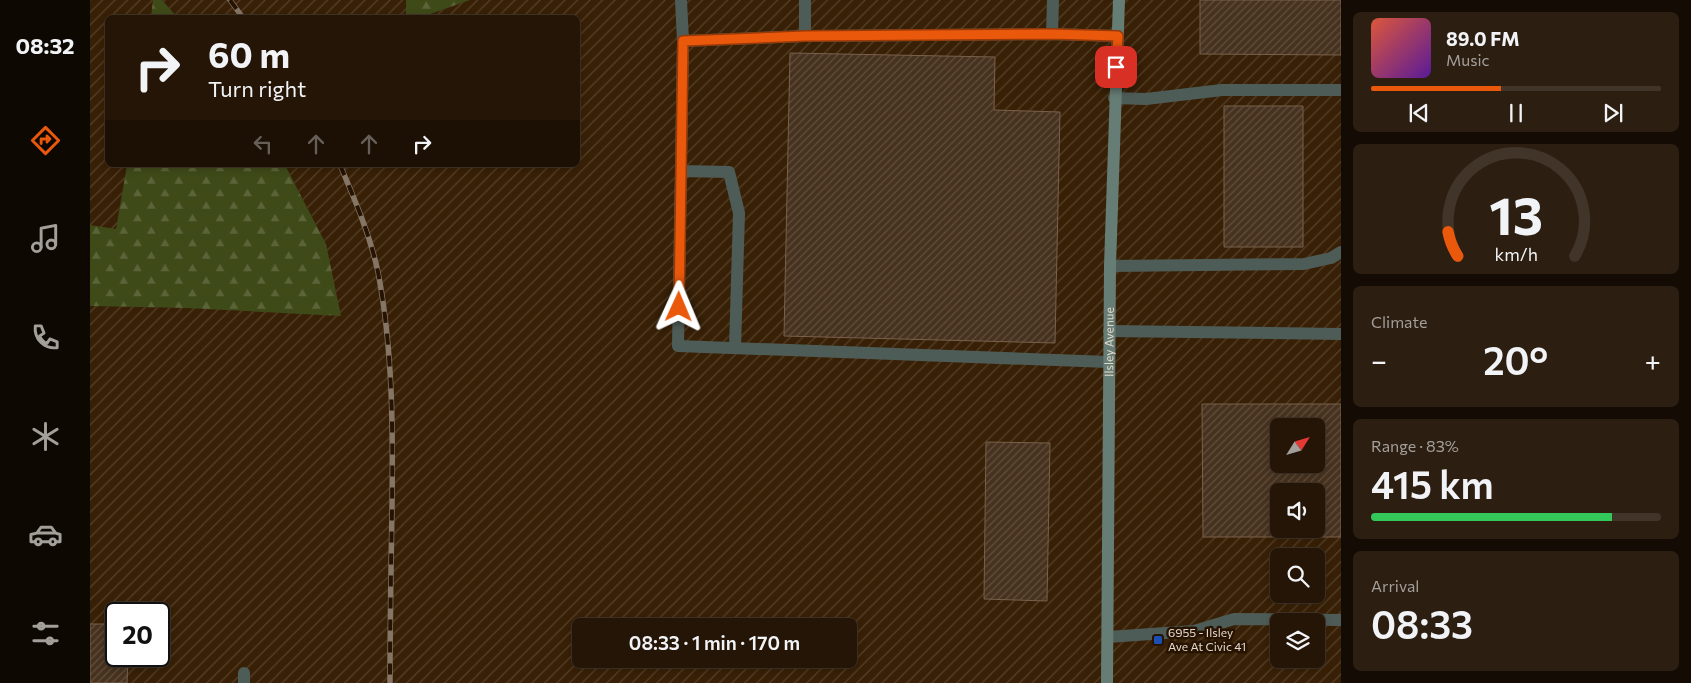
<!DOCTYPE html>
<meta charset="utf-8">
<style>
:root{--surface:#241507;--page:#2c1e11;--text:#f1f3f6;--muted:#a39f9b;--line:#413428;--accent:#ea580c}
body{margin:0;font-family:Commissioner,sans-serif;background:var(--page);color:var(--text);height:100vh;display:flex;flex-direction:column;font-size:19px;white-space:nowrap}
*{box-sizing:border-box;margin:0}
p{font-size:16px;color:var(--muted)}
.icon{flex:none;width:28px;height:28px;fill:none;stroke:currentColor;stroke-width:2;stroke-linecap:round;stroke-linejoin:round}
.map{position:relative;flex:1;overflow:hidden}
.panel{display:flex;flex-direction:column;gap:12px;padding:12px;background:#140c04;width:350px}
.panel>*{flex:none}
.guide{position:absolute;left:15px;top:15px;width:475px;height:152px;border-radius:8px;box-shadow:0 2px 8px #0003,0 0 0 1px var(--line);background:#241507;color:var(--text);overflow:hidden}
.needle{width:32px;rotate:53deg}
.tools{position:absolute;left:1180px;top:418px;display:grid;gap:10px}
.tools a{display:grid;place-items:center;width:55px;height:55px;border-radius:8px;background:var(--surface);box-shadow:0 2px 8px #0003,0 0 0 1px var(--line);font-size:25px}
.speed{position:absolute;left:15px;top:602px;display:flex;gap:10px;font-size:25px;font-weight:700;text-align:center}
.speed>*{display:grid;place-content:center;width:65px;height:65px;border-radius:50%;background:var(--surface);box-shadow:0 2px 8px #0003,0 0 0 1px var(--line);line-height:1}
.speed .limit{border:2px solid #111;border-radius:8px;background:#fff;color:#111}
.pin{position:absolute;display:grid;place-items:center;width:42px;height:42px;color:#fff;margin:-21px;border-radius:10px;box-shadow:0 2px 8px #0006}
.me{position:absolute;width:55px;margin:-28px;rotate:1deg;stroke-linejoin:round;filter:drop-shadow(0 0 4px #0008)}
.turn{display:flex;align-items:center;gap:18px;height:105px;padding:0 20px;font-size:22px}
.turn .icon{width:65px;height:65px;stroke-width:2.5}
.turn b{display:block;font-size:35px;line-height:42px}
.lanes{display:flex;align-items:center;height:48px;padding:0 20px;background:#0003;justify-content:center;gap:25px;direction:ltr}
.lanes .off{opacity:.35}
.big{font-size:38px;font-weight:600;line-height:1.1}
.panel .card{flex:1;display:flex;flex-direction:column;justify-content:center;gap:8px;min-width:0;padding:0 18px;border-radius:8px;background:var(--page)}
.panel .dial{align-items:center;gap:0}
.dial svg{height:130px;overflow:visible;fill:none;stroke:var(--line);stroke-width:7;stroke-linecap:round;text-anchor:middle}
.dial text{fill:var(--text);stroke:none}
.song{display:flex;align-items:center;gap:15px}
.cover{width:60px;height:60px;border-radius:8px;background:linear-gradient(135deg,hsl(10 70% 55%),hsl(270 70% 35%))}
.played{height:5px;border-radius:2px;background:linear-gradient(90deg,var(--accent) 45%,var(--line) 45%)}
.keys{display:flex;justify-content:space-around;direction:ltr}
.heat{display:flex;justify-content:space-between;align-items:center;font-size:28px;direction:ltr}
.charge{height:8px;border-radius:4px;background:linear-gradient(90deg,#34c759 83%,var(--line) 0)}
.trip{position:absolute;left:482px;top:618px;width:285px;height:50px;border-radius:8px;background:var(--surface);box-shadow:0 2px 8px #0003,0 0 0 1px var(--line);font-weight:600;line-height:50px;text-align:center}
main{display:flex;flex:1;min-height:0}
.menu{display:flex;flex-direction:column;width:90px;justify-content:space-around;align-items:center;background:#0e0803;color:var(--muted)}
.menu .icon{width:35px;height:35px}
.menu .current{color:var(--accent)}
.menu b{font-size:22px;color:var(--text)}
.map>svg:first-child{display:block}
</style>
<main>
<nav class="menu">
<b>08:32</b>
<svg class="icon current" aria-label="directions" viewBox="0 0 24 24"><path d="M12 3l9 9-9 9-9-9zM9 14v-3h6M13 9l2 2-2 2"/></svg>
<svg class="icon" aria-label="music" viewBox="0 0 24 24"><path d="M9 18V5l10-2v13"/><circle cx="6" cy="18" r="3"/><circle cx="16" cy="16" r="3"/></svg>
<svg class="icon" aria-label="phone" viewBox="0 0 24 24"><path d="M5 4h4l2 5-3 2q2 4 5 5l2-3 5 2v4C11 20 4 13 5 4z"/></svg>
<svg class="icon" aria-label="climate" viewBox="0 0 24 24"><path d="M12 3v18M4 7l16 10M4 17L20 7"/></svg>
<svg class="icon" aria-label="car" viewBox="0 0 24 24"><path d="M5 17H2v-5l4-1 3-4h7l3 4 3 1v5h-3M9 17h6M6 11h13"/><circle cx="7" cy="17" r="2"/><circle cx="17" cy="17" r="2"/></svg>
<svg class="icon" aria-label="filters" viewBox="0 0 24 24"><path d="M4 7h16M4 17h16"/><circle cx="9" cy="7" r="2"/><circle cx="15" cy="17" r="2"/></svg>
</nav>
<div class="map">
<svg width="1251" height="683" viewBox="0 0 1251 683">
<defs>
<pattern id="industrial-furrows" width="10" height="10" patternUnits="userSpaceOnUse" patternTransform="scale(1.25)"><rect width="10" height="10" fill="#382006"/><path d="M-1 1l2-2M0 10L10 0M9 11l2-2" fill="none" stroke="#554029"/></pattern>
<pattern id="forest-firs" width="22" height="20" patternUnits="userSpaceOnUse" patternTransform="scale(1.25)"><rect width="22" height="20" fill="#3f4a19"/><path d="M5 1l3.5 6h-7zM16 11l3.5 6h-7z" fill="#5b6339"/></pattern>
<pattern id="building-hatch" width="6" height="6" patternUnits="userSpaceOnUse" patternTransform="scale(1.25)"><rect width="6" height="6" fill="#47321f"/><path d="M-1 1l2-2M0 6l6-6M5 7l2-2" fill="none" stroke="#614f3e"/></pattern>
</defs>
<rect width="100%" height="100%" fill="#301c09"/>
<path fill="url(#industrial-furrows)" fill-rule="evenodd" d="M0 0H63L61 17 18 18V165H37L26 230 0 225Z
M72 0H316V17L87 18Z
M380 0H1251V683H0V306L96 308 236 244 195 165H488V18L332 17ZM1189 426H1226V464H1189ZM1189 491H1226V529H1189ZM1189 556H1226V594H1189ZM26 614H69V656H26ZM1189 621H1226V659H1189ZM491 626H759V659H491Z"/>
<path fill="url(#forest-firs)" d="M63 0H72L87 17H61Z
M316 0H380L332 17 316 18Z
M37 165H195L236 244 251 316 96 308 0 306V225L26 229Z"/>
<path fill="url(#building-hatch)" stroke="#79614c" fill-rule="evenodd" d="M1110 0H1251V55L1110 54Z
M700 53 905 57 904 110 970 112 965 343 694 336Z
M1134 106H1213V247H1134Z
M1112 404H1251V537H1113ZM1189 426H1226V464H1189ZM1189 491H1226V529H1189Z
M896 442 960 443 957 601 894 599Z
M0 624H26V656H38L37 683H0Z"/>
<g fill="none" stroke-linecap="round" stroke-linejoin="round">
<path stroke="#4e5c57" stroke-width="12" d="M591 0 593 41
M715 0V36
M962 34 963 0
M1024 98 1056 99 1132 90H1251
M591 171 639 172 649 213 645 348
M1020 266 1214 264 1241 258 1251 252
M1019 331 1251 334
M1019 362 588 346 593 41 715 36 962 34 1028 36
M1018 637 1104 631 1144 619 1251 620
M154 683V673"/>
<path stroke="#667d75" stroke-width="12" id="s1" d="M1017 683 1020 266 1029 0"/>
<g stroke="#857565" stroke-width="5.5">
<path id="rail" d="M140 0 153 18
M250 165C265 200 280 235 288 272 303 350 303 430 302 509 301 567 300 625 300 683"/>
</g>
<use href="#rail" stroke="#261302" stroke-width="4" stroke-dasharray="11" stroke-linecap="butt"/>
</g>
<g fill="none" stroke-linecap="round" stroke-linejoin="round">
<g stroke="#983908" stroke-width="12">
<path id="route" d="M589 307 593 41 715 36 962 34 1028 36 1026 67"/>
</g>
<use href="#route" stroke="#ea580c" stroke-width="9"/>
</g>
<rect fill="#1a4fb4" stroke="#261302" stroke-width="2" x="1063" y="635" width="10" height="10" rx="2.5"/>
<g text-anchor="middle" stroke-width="5" stroke-linejoin="round" paint-order="stroke">
<g font-size="12" fill="#e4d7cb" stroke="#261302">
<text dy="4" stroke="none"><textPath href="#s1" startOffset="341">Ilsley Avenue</textPath></text>
</g>
<g font-size="12" fill="#e4d7cb" stroke="#261302" text-anchor="start">
<text x="1078" y="637">6955 - Ilsley<tspan x="1078" dy="14">Ave At Civic 41</tspan></text>
</g>
</g>
</svg>
<div class="tools">
<a><svg class="needle" viewBox="-14 -14 28 28"><path d="M0-13l5 13h-10z" fill="#e53935"/><path d="M0 13l5-13h-10z" fill="#a39f9b"/></svg></a>
<a><svg class="icon" aria-label="sound" viewBox="0 0 24 24"><path d="M4 9h4l5-4v14l-5-4H4zM17 9q2 3 0 6"/></svg></a>
<a><svg class="icon" aria-label="search" viewBox="0 0 24 24"><circle cx="10" cy="10" r="6"/><path d="M15 15l6 6"/></svg></a>
<a><svg class="icon" aria-label="layers" viewBox="0 0 24 24"><path d="M12 4l9 5-9 5-9-5zM3 14l9 5 9-5"/></svg></a>
</div>
<div class="speed"><div class="limit">20</div></div>
<div class="pin" style="left:1026px;top:67px;background:#d93025"><svg class="icon" aria-label="arrive" viewBox="0 0 24 24"><path d="M6 21V4h12l-3 4 3 4H6"/></svg></div>
<svg class="me" style="left:589px;top:307px" viewBox="-20 -20 40 40"><path d="M0-17L14 15 0 8-14 15z" fill="#ea580c" stroke="#fff" stroke-width="4"/></svg>
<div class="trip">08:33 · 1 min · 170 m</div>
<div class="guide">
<div class="turn"><svg class="icon" aria-label="right" viewBox="0 0 24 24"><path d="M7 20v-9h11M14 6l5 5-5 5"/></svg><div><b>60 m</b>Turn right</div></div>
<div class="lanes"><svg class="icon off" aria-label="left" viewBox="0 0 24 24"><path d="M17 20v-9H6M10 6l-5 5 5 5"/></svg><svg class="icon off" aria-label="ahead" viewBox="0 0 24 24"><path d="M12 20V5M6 11l6-6 6 6"/></svg><svg class="icon off" aria-label="ahead" viewBox="0 0 24 24"><path d="M12 20V5M6 11l6-6 6 6"/></svg><svg class="icon" aria-label="right" viewBox="0 0 24 24"><path d="M7 20v-9h11M14 6l5 5-5 5"/></svg></div>
</div>
</div>
<section class="panel">
<div class="card">
<div class="song"><i class="cover"></i><div><b>89.0 FM</b><p>Music</p></div></div>
<div class="played"></div>
<div class="keys"><svg class="icon" aria-label="previous" viewBox="0 0 24 24"><path d="M18 5L8 12l10 7zM5 5v14"/></svg><svg class="icon" aria-label="pause" viewBox="0 0 24 24"><path d="M8 5v14M16 5v14"/></svg><svg class="icon" aria-label="next" viewBox="0 0 24 24"><path d="M6 5l10 7-10 7zM19 5v14"/></svg></div>
</div>
<div class="card dial"><svg viewBox="0 0 100 80">
<path d="M14 69A42 42 0 1 1 86 69"/>
<path d="M14 69A42 42 0 0 1 8 54" stroke="#ea580c"/>
<text x="50" y="56" font-size="32" font-weight="700">13</text>
<text x="50" y="72" font-size="11">km/h</text>
</svg></div>
<div class="card"><p>Climate</p>
<div class="heat"><a>−</a><b class="big">20°</b><a>+</a></div>
</div>
<div class="card"><p>Range · 83%</p><b class="big">415 km</b><div class="charge"></div></div>
<div class="card"><p>Arrival</p><b class="big">08:33</b></div>
</section>
</main>
